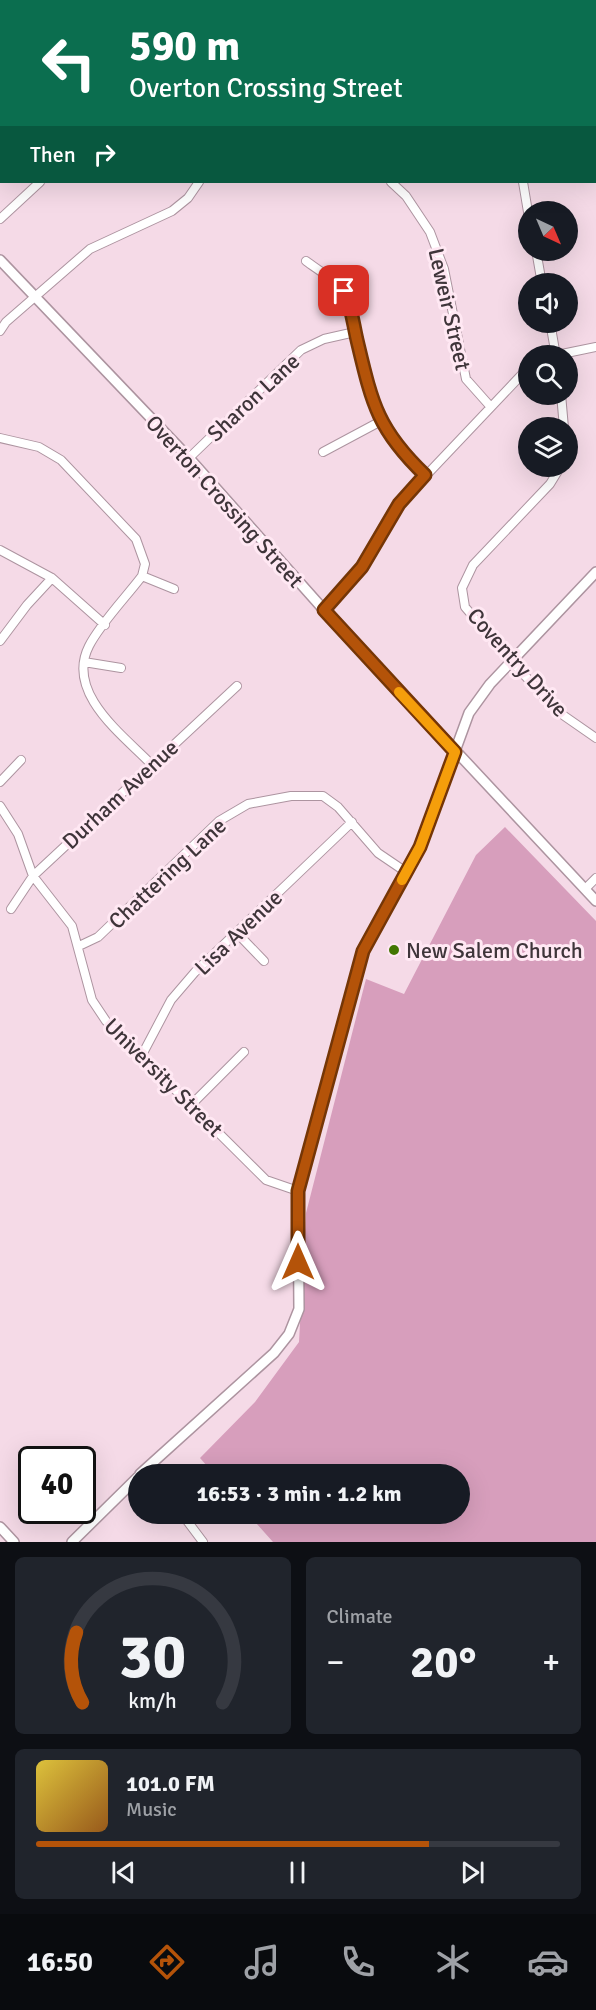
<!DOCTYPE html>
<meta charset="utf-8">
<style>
:root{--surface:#171b24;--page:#20242c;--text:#f1f3f6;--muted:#9ea1a6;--line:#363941;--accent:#b45309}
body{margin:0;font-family:Signika,sans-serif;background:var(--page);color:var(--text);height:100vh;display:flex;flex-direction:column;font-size:22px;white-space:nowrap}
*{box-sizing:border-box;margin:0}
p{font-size:20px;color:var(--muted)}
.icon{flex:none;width:33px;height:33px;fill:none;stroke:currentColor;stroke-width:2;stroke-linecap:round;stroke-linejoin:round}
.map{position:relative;height:1542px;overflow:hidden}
.drawer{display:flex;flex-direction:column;gap:15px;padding:15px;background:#0d0f14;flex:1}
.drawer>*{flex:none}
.hud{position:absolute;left:0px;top:0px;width:597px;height:183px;box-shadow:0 6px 24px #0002;background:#0b6e4f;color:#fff;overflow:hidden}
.needle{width:39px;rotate:136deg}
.controls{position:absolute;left:518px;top:201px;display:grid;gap:12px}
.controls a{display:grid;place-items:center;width:60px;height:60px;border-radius:50%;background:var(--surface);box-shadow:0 6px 24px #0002;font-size:30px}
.speed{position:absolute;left:18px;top:1446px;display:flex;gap:12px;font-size:30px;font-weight:700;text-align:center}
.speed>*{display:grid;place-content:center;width:78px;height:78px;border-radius:50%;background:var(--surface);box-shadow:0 6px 24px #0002;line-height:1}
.speed .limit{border:3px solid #111;border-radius:9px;background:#fff;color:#111}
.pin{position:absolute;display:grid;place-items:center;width:51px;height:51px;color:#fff;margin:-26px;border-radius:12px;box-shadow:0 3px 9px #0006}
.me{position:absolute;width:66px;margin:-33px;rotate:0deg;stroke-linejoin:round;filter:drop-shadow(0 0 4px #0008)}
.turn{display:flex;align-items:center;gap:21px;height:126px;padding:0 30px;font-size:27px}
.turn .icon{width:78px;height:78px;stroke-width:2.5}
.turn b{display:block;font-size:42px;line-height:51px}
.then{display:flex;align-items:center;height:57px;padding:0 30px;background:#0003;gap:12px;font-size:22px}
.big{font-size:45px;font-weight:700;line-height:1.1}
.drawer .tile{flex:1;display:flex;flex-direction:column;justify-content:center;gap:9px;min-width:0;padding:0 21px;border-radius:9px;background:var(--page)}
.drawer .dial{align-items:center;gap:0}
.dial svg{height:156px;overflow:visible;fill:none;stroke:var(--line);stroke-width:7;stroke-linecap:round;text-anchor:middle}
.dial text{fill:var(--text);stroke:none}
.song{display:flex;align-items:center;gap:18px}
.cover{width:72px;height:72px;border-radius:9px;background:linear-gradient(135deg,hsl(50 70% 55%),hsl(30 70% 35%))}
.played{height:6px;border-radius:3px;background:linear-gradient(90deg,var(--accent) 75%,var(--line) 75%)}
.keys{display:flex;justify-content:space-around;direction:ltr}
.heat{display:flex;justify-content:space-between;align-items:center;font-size:33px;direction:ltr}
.drawer .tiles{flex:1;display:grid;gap:15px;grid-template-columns:1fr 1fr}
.tile:last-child{grid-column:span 2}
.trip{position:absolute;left:128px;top:1464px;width:342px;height:60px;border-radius:30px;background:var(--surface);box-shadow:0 6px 24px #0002;font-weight:700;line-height:60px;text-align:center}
.menu{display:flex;height:96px;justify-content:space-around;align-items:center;background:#090b0e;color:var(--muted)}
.menu .icon{width:42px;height:42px}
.menu .on{color:var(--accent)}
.menu b{font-size:27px;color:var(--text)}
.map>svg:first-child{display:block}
</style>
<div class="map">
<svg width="596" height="1542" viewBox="0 0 596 1542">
<rect width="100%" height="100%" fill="#f5dae7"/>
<path fill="#d79ebc" d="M505 827 596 921V1542H273L248 1514H459V1474H214L200 1458 255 1402 299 1342 306 1213 366 979 404 994 476 855Z"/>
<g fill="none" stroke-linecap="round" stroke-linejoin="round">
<g stroke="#ad94a0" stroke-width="10">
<path id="minor" d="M383 2 385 0
M541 2 543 0
M0 14 2 15
M0 127 2 128
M391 182 406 196 430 232 444 269 466 379 490 406
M523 182 528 212
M0 219 40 182
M536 250 542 284
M306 261C318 270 337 281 345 293 354 307 353 322 357 337 372 401 376 429 425 475
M550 322 556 356
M0 331 6 322 90 249 172 211 188 198 199 182
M552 356 596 347
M561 394 564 428
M0 438 39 447 61 460 136 539 145 564 142 576C127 596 100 624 89 646 65 693 123 735 151 764
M323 452 381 421
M189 458 301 350 324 339 355 332
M561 466 550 484 473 565 462 588 465 607 512 662 560 713 596 738
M0 550 52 578 105 625
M142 576 174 589
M324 610 362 566 399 504 528 368
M0 641 27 605 52 578
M84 662 121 668
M0 782 21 760
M0 806 18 834 33 876 72 926 92 1000 106 1021 266 1180 298 1191
M585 889 596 878
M11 909 33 876 237 686
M237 933 264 961
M79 946 98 937 219 821 248 804 291 796H323L338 807 378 853 406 872
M142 1055 171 1000 195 972 352 822
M191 1105 244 1052
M182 1514 203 1542"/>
</g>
<g stroke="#ad94a0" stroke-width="12">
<path id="tertiary" d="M533 0 534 2
M0 260 189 458 324 610 596 901
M140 1474 274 1353 289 1334 299 1309 298 1191 363 952 420 847 469 713 490 684 596 572
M0 1527 14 1542
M72 1542 138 1477"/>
</g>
<use href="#minor" stroke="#fff" stroke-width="8"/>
<use href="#tertiary" stroke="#fff" stroke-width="9"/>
</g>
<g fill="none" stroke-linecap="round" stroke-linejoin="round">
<g stroke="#753606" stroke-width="15">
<path id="route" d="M298 1262V1191L363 951 420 847 455 752 324 610 362 567 399 504 425 475C377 429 372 403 357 340 353 323 352 308 344 291"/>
</g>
<use href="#route" stroke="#b45309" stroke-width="10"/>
<path stroke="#f59e0b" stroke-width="10" d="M399 692 455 752 420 847 402 880"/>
</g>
<circle fill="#427601" stroke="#ffe8f3" stroke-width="2" cx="394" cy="950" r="6"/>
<g text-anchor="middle" stroke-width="6" stroke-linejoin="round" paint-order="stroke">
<g font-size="22" fill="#3f353a" stroke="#ffe8f3">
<text transform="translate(450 309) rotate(77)" y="8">Leweir Street</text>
<text transform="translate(253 397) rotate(-43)" y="8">Sharon Lane</text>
<text transform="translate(225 501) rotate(48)" y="8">Overton Crossing Street</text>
<text transform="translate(518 662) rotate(48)" y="8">Coventry Drive</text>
<text transform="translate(120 794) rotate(-43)" y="8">Durham Avenue</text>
<text transform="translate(167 873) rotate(-43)" y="8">Chattering Lane</text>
<text transform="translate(238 932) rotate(-44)" y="8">Lisa Avenue</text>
<text transform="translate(164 1077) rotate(45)" y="8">University Street</text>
</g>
<g font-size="22" fill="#3f353a" stroke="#ffe8f3" text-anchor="start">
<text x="406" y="958">New Salem Church</text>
</g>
</g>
</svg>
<div class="controls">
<a><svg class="needle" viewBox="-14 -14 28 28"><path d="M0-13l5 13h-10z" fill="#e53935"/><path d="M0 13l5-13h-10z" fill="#9ea1a6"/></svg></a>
<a><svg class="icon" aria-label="sound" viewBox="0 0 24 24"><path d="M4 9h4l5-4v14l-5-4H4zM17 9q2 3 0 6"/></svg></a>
<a><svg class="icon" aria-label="search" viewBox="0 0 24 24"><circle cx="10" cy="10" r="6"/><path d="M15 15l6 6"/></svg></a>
<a><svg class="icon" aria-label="layers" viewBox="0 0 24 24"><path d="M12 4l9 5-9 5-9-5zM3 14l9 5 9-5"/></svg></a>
</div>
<div class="speed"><div class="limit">40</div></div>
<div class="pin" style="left:344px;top:291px;background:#d93025"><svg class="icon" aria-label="arrive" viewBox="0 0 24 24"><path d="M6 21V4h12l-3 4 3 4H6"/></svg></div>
<svg class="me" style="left:298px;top:1262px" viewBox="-20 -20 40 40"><path d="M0-17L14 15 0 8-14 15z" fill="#b45309" stroke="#fff" stroke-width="4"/></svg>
<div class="trip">16:53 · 3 min · 1.2 km</div>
<div class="hud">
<div class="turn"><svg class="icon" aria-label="left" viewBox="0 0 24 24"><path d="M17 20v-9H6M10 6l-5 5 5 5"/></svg><div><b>590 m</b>Overton Crossing Street</div></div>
<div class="then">Then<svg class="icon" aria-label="right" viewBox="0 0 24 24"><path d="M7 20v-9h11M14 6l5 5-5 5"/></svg></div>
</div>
</div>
<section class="drawer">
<div class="tiles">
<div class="tile dial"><svg viewBox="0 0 100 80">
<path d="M14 69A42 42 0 1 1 86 69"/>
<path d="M14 69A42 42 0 0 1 11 33" stroke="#b45309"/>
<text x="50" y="56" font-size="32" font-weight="700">30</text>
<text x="50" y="72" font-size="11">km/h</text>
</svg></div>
<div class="tile"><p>Climate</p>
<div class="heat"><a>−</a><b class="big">20°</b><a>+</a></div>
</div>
<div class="tile">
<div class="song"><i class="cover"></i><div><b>101.0 FM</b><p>Music</p></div></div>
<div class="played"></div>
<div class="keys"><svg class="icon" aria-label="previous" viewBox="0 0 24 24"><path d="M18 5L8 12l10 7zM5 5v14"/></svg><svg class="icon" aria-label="pause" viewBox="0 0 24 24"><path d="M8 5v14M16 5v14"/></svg><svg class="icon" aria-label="next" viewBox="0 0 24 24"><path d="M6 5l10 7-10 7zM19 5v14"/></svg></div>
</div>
</div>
</section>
<nav class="menu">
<b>16:50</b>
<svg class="icon on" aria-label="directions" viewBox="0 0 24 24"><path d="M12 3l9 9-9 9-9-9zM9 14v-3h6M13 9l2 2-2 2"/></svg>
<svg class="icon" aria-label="music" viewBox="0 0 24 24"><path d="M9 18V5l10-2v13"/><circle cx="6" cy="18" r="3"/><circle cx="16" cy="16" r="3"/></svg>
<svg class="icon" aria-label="phone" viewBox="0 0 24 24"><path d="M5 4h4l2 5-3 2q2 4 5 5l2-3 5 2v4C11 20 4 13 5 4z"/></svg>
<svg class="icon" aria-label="climate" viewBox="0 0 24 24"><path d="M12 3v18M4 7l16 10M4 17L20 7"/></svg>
<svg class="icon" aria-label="car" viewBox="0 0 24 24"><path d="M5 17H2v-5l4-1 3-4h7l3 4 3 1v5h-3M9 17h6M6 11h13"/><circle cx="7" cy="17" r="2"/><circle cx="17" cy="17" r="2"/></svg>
</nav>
